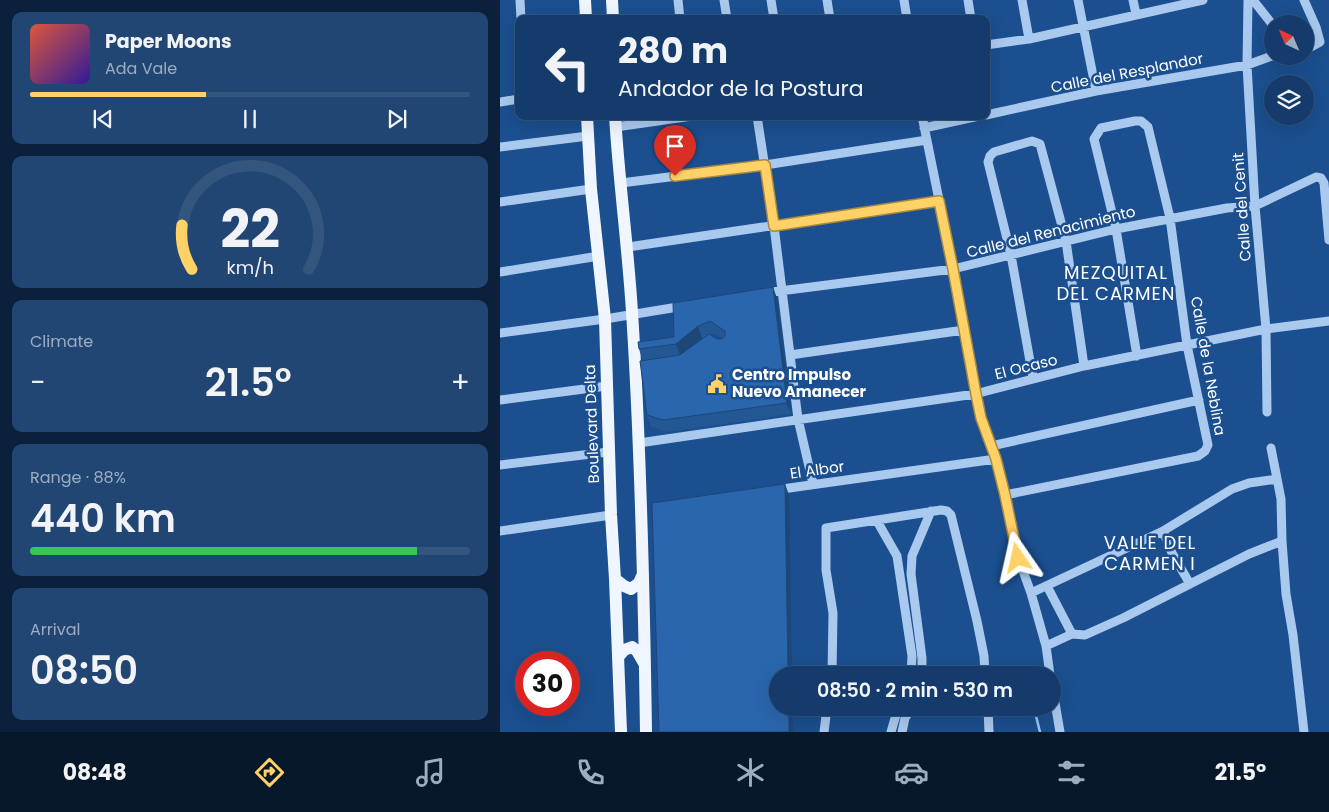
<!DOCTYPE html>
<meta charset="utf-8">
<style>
:root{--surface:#143b6b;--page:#214673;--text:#f1f3f6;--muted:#9dadc1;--line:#33557e;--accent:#ffd166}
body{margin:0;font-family:Poppins,sans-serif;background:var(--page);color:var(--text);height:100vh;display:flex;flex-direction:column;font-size:19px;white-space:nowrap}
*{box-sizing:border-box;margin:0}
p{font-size:16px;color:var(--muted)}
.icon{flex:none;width:28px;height:28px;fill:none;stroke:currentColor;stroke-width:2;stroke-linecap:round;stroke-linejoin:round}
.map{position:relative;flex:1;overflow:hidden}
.details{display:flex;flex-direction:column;gap:12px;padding:12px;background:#0b203b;width:500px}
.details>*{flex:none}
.top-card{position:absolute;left:15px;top:15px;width:475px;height:105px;border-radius:10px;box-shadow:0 5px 20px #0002,0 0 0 1px var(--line);background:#143b6b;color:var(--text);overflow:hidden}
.needle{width:32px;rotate:316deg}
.fabs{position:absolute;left:764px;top:15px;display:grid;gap:10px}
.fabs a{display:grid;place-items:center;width:50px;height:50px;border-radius:50%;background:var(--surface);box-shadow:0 5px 20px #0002,0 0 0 1px var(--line);font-size:25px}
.speed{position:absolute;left:15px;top:651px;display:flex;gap:10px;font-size:25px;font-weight:700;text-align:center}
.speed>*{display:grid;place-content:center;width:65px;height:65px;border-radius:50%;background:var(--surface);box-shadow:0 5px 20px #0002,0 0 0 1px var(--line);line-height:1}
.speed .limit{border:8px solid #d22;background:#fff;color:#111}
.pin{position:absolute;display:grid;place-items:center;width:42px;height:42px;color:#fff;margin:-51px -21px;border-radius:50% 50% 50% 0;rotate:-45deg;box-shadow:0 0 5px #0007}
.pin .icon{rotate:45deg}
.me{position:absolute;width:55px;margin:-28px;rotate:349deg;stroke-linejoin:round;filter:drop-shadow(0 0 4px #0008)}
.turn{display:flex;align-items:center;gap:18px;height:105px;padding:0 20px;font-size:22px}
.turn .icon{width:65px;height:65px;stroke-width:2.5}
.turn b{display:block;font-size:35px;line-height:42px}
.big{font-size:38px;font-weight:600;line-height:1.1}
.details .widget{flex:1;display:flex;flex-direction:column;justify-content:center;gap:8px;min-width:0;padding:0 18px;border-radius:10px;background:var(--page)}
.details .dial{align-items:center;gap:0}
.dial svg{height:130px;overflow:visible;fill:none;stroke:var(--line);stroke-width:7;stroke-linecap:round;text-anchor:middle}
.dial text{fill:var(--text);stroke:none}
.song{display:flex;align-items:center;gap:15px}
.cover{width:60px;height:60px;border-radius:8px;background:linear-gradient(135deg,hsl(10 70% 55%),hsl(250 70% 35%))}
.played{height:5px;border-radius:2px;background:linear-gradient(90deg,var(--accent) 40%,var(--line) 40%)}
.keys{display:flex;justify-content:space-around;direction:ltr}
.heat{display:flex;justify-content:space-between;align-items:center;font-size:28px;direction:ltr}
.charge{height:8px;border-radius:4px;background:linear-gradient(90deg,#34c759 88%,var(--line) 0)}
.trip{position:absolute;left:269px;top:666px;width:292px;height:50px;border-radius:25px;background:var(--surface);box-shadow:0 5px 20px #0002,0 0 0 1px var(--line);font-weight:600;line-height:50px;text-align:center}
.tab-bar{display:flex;height:80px;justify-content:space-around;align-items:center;background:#08182b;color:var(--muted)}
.tab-bar .icon{width:35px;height:35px}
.tab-bar .on{color:var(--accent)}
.tab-bar b{font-size:22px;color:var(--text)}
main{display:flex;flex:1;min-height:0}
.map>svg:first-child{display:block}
</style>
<main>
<section class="details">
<div class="widget">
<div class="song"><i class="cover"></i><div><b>Paper Moons</b><p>Ada Vale</p></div></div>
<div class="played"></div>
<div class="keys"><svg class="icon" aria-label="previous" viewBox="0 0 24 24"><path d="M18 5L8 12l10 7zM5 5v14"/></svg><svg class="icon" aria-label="pause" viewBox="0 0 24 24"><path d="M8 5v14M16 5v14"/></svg><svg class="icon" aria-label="next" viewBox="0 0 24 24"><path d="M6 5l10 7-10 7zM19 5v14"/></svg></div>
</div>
<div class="widget dial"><svg viewBox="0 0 100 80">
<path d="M14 69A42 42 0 1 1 86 69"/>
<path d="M14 69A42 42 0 0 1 8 42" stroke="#ffd166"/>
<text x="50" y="56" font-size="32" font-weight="700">22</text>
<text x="50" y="72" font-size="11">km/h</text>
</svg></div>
<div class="widget"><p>Climate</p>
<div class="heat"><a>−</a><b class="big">21.5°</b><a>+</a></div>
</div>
<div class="widget"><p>Range · 88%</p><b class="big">440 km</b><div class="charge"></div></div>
<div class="widget"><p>Arrival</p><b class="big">08:50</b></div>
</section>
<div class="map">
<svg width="829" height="732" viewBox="0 0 829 732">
<rect width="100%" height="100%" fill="#1b4f8f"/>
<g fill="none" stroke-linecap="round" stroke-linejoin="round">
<path stroke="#9cc4f0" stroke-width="2.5" d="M534 708 540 732"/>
<path stroke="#a9c9ee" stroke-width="9" d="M20 0 21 19
M178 0 180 19
M224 0 227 19
M271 0 274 19
M327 0 330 19
M404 0 407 19
M468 0 471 19
M522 0 529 39
M578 0 596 91
M633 0 636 14
M748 0 747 65 755 206 766 329 767 412
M753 0 772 24
M804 0 816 27 820 42 809 48H805
M486 45 529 39 703 0
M0 102 19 99
M486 115 596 91 747 65 772 56
M257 116 274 226 298 419 313 484
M422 116 453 269 475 394 481 418 496 459 505 495 518 557 531 593 546 646 550 675
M116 127 192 116
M424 128 479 116
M0 147 88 136
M121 183 265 165 427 140
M0 202 91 189
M128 247 439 201
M0 272 99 256
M264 293 453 269 616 229 727 208 755 206 816 177 821 178 824 183 829 240
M0 333 105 319 184 306
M290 355 464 330
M533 378 511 255 488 162 490 156 494 152 532 141 540 144 566 241 584 366
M0 400 107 386
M139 443 475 394 584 366 687 345 766 329 829 321
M491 446 699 400
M771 448 781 499 782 541 786 594 793 635 804 732
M0 465 108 452
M275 490 496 459
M505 495 698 456 705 451 708 445 687 345 670 218 648 127 641 121H635L601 128 594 139 616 229 637 356
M377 521 397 556 412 656 411 675
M0 531 111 515
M663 531 672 553 690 584
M547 586 572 634 585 635 623 618 749 554 782 541
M531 593 663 531 732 489 749 483 777 479
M546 646 572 634
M332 675 333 613 326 570V528L441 510 447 511 451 515 477 621 484 656 485 675
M422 675V658L411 574 412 556 431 511
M552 685 560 732
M488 708 489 732
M324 732 327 708
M391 732 398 708
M402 732 405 718 412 708"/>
<path stroke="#f0f6ff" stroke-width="12" d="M85 0 86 19
M112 0 113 19
M87 116 91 189 105 319 111 515 115 579 121 732
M115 116C119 182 128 247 132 312 141 452 144 592 146 732
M115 579 124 586 131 589 139 583 143 574
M118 657 124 650 132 647 137 651 144 663"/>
</g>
<path fill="#245895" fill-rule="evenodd" d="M273 287 277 299 291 414 168 432 151 427 147 415 180 355 207 336 202 338 180 355 143 361 139 349 174 337ZM214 333 223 338 217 339 210 335Z"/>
<path fill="#1d4779" d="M273 287 277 299 291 414 287 403Z
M198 326 202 338 180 355 176 344Z
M285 484 289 495 292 675H288Z
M289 708H293V732H289Z"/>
<path fill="#2a66ad" stroke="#1d4779" d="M273 287 287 403 163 420 147 415 140 361 180 355 209 334 217 339H222L225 336V331L210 321 198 326 176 344 139 349 138 342 174 337 173 303Z
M285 484 288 675H278V708H289V732H159L152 503Z"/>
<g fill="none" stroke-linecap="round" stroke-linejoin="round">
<g stroke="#a68842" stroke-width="12">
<path id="route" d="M175 176 265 165 274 226 439 201 453 269 476 394 481 418 496 459 505 495 518 558"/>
</g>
<use href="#route" stroke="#ffd166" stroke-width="9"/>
</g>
<defs>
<g id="civic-bare" transform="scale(1.5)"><path d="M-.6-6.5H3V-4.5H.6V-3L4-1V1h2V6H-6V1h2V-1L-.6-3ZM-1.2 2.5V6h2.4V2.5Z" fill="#ffd166" stroke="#1b4f8f" stroke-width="2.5" paint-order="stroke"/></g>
</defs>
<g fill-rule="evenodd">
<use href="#civic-bare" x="217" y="384"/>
</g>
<g text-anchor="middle" stroke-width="5" stroke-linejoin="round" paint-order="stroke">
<g font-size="15" fill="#fff" stroke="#1b4f8f">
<text transform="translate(627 73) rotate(-11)" y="5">Calle del Resplandor</text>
<text transform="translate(742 207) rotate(-94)" y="5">Calle del Cenit</text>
<text transform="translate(551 232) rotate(-14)" y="5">Calle del Renacimiento</text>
<text transform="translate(708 366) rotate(80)" y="5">Calle de la Neblina</text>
<text transform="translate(526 367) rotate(-14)" y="5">El Ocaso</text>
<text transform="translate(92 424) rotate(-92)" y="5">Boulevard Delta</text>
<text transform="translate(317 470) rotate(-8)" y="5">El Albor</text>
</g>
<g font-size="15" font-weight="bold" fill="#fff" stroke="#1b4f8f" text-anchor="start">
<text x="232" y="380">Centro Impulso<tspan x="232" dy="17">Nuevo Amanecer</tspan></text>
</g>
<g font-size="18" letter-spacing="1" fill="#fff" stroke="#1b4f8f">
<text x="616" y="279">MEZQUITAL<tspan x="616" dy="21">DEL CARMEN</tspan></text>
<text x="650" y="549">VALLE DEL<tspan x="650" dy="21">CARMEN I</tspan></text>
</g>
</g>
</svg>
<div class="fabs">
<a><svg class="needle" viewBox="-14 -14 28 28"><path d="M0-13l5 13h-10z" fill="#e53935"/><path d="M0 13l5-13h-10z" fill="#9dadc1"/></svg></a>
<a><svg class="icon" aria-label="layers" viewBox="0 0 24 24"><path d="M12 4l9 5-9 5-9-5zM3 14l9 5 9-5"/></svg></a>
</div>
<div class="speed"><div class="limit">30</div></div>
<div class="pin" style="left:175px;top:176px;background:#d93025"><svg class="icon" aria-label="arrive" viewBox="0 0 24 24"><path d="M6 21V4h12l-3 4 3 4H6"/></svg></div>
<svg class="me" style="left:518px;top:558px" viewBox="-20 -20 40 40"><path d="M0-17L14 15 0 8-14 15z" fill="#ffd166" stroke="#fff" stroke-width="4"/></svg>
<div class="trip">08:50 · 2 min · 530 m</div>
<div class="top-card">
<div class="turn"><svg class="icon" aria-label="left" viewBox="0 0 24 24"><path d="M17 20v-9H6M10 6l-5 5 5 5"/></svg><div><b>280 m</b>Andador de la Postura</div></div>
</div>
</div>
</main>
<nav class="tab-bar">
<b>08:48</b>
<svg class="icon on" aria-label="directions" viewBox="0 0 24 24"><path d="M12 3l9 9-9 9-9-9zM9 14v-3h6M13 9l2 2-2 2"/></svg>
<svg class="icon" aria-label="music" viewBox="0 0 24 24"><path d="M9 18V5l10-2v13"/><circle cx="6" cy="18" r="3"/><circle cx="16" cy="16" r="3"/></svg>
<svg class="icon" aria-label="phone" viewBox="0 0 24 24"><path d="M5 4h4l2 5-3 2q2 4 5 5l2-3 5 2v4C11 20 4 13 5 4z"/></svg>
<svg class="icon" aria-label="climate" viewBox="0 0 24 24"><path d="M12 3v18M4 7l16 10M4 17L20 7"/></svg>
<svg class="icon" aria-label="car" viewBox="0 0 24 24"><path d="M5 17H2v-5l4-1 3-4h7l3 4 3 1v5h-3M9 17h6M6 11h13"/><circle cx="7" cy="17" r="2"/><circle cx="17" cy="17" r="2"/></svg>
<svg class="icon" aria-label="filters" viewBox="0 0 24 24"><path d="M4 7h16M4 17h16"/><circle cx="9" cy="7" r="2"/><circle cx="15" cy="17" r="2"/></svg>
<b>21.5°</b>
</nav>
